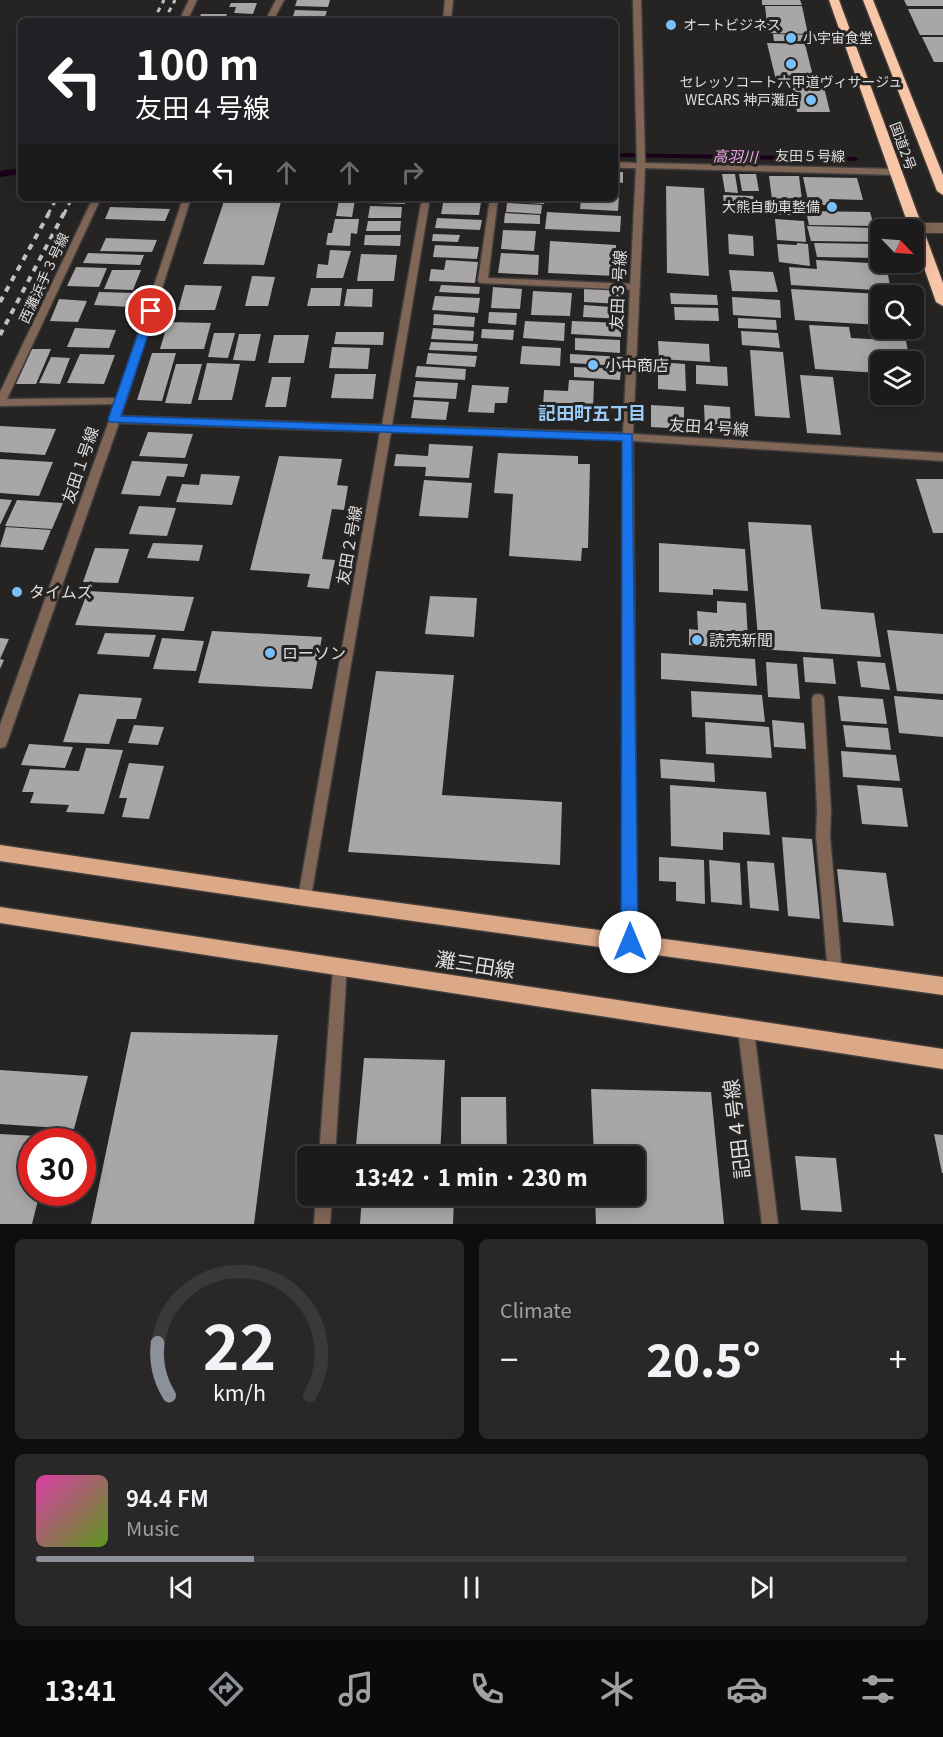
<!DOCTYPE html>
<meta charset="utf-8">
<style>
:root{--surface:#1c1a1a;--page:#292727;--text:#f1f3f6;--muted:#a0a1a2;--line:#3a3839;--accent:#8c9099}
body{margin:0;font-family:Georgia,"Noto Sans JP",serif;background:var(--page);color:var(--text);height:100vh;display:flex;flex-direction:column;font-size:22px;white-space:nowrap}
*{box-sizing:border-box;margin:0}
p{font-size:20px;color:var(--muted)}
.icon{flex:none;width:33px;height:33px;fill:none;stroke:currentColor;stroke-width:2;stroke-linecap:round;stroke-linejoin:round}
.map{position:relative;height:1224px;overflow:hidden}
.drawer{display:flex;flex-direction:column;gap:15px;padding:15px;background:#0f0e0e;flex:1}
.drawer>*{flex:none}
.top-card{position:absolute;left:18px;top:18px;width:600px;height:183px;border-radius:9px;box-shadow:0 3px 15px #0003,0 0 0 2px var(--line);background:#202124;color:#fff;overflow:hidden}
.needle{width:39px;rotate:115deg}
.tools{position:absolute;left:870px;top:219px;display:grid;gap:12px}
.tools a{display:grid;place-items:center;width:54px;height:54px;border-radius:9px;background:var(--surface);box-shadow:0 3px 15px #0003,0 0 0 2px var(--line);font-size:30px}
.speed{position:absolute;left:18px;top:1128px;display:flex;gap:12px;font-size:30px;font-weight:700;text-align:center}
.speed>*{display:grid;place-content:center;width:78px;height:78px;border-radius:50%;background:var(--surface);box-shadow:0 3px 15px #0003,0 0 0 2px var(--line);line-height:1}
.speed .limit{border:9px solid #d22;background:#fff;color:#111}
.pin{position:absolute;display:grid;place-items:center;width:51px;height:51px;color:#fff;margin:-26px;border:3px solid #fff;border-radius:50%;box-shadow:0 2px 6px #0007}
.me{position:absolute;width:66px;margin:-33px;rotate:0deg;stroke-linejoin:round;filter:drop-shadow(0 0 4px #0008)}
.turn{display:flex;align-items:center;gap:21px;height:126px;padding:0 18px;font-size:27px}
.turn .icon{width:78px;height:78px;stroke-width:2.5}
.turn b{display:block;font-size:42px;line-height:51px}
.lanes{display:flex;align-items:center;height:57px;padding:0 18px;background:#0003;justify-content:center;gap:30px;direction:ltr}
.lanes .off{opacity:.35}
.big{font-size:45px;font-weight:800;line-height:1.1}
.drawer .tile{flex:1;display:flex;flex-direction:column;justify-content:center;gap:9px;min-width:0;padding:0 21px;border-radius:9px;background:var(--page)}
.drawer .dial{align-items:center;gap:0}
.dial svg{height:156px;overflow:visible;fill:none;stroke:var(--line);stroke-width:7;stroke-linecap:round;text-anchor:middle}
.dial text{fill:var(--text);stroke:none}
.song{display:flex;align-items:center;gap:18px}
.cover{width:72px;height:72px;border-radius:9px;background:linear-gradient(135deg,hsl(320 70% 55%),hsl(90 70% 35%))}
.played{height:6px;border-radius:3px;background:linear-gradient(90deg,var(--accent) 25%,var(--line) 25%)}
.keys{display:flex;justify-content:space-around;direction:ltr}
.heat{display:flex;justify-content:space-between;align-items:center;font-size:33px;direction:ltr}
.drawer .tiles{flex:1;display:grid;gap:15px;grid-template-columns:1fr 1fr}
.tile:last-child{grid-column:span 2}
.trip{position:absolute;left:297px;top:1146px;width:348px;height:60px;border-radius:9px;background:var(--surface);box-shadow:0 3px 15px #0003,0 0 0 2px var(--line);font-weight:800;line-height:60px;text-align:center}
.menu{display:flex;height:96px;justify-content:space-around;align-items:center;background:#0b0a0a;color:var(--muted)}
.menu .icon{width:42px;height:42px}
.menu .active{color:var(--accent)}
.menu b{font-size:27px;color:var(--text)}
.map>svg:first-child{display:block}
</style>
<div class="map">
<svg width="943" height="1224" viewBox="0 0 943 1224">
<rect width="100%" height="100%" fill="#262323"/>
<g fill="none" stroke-linecap="round" stroke-linejoin="round">
<path fill="#190018" fill-rule="evenodd" d="M615 153 855 157 859 159 855 161 615 157Z
M21 168V174L0 177V171Z"/>
</g>
<path fill="#a9a6a7" d="M297 0H330L328 7 295 6Z
M762 0H800L802 5H762Z
M904 0H943V6H907Z
M231 3H257L253 14 234 13 236 7H229Z
M765 6H802L808 34 768 33Z
M908 9H943V35H920Z
M295 10 327 11 325 17 293 16Z
M201 14H227L224 21H198Z
M773 34 813 35 814 41H774Z
M922 37H943V62H934Z
M767 43 805 44 815 84H777Z
M792 87H824L830 112H797Z
M615 172H623V183L615 182Z
M722 174H735L738 193 725 192Z
M739 174H756L759 191H742Z
M769 176H799L804 216 774 214Z
M803 177 857 178 863 200 829 199 831 205H809Z
M666 186 704 188 709 276 667 273Z
M723 195 753 196 755 204 724 203Z
M615 196H619L618 211 580 209 581 198H615Z
M225 198H282L264 265 203 264Z
M374 198H406L405 204 373 203Z
M444 198H474L473 202H481L479 215 441 214Z
M513 198H545L544 204 512 202Z
M339 200H355L352 217 336 216Z
M507 203 542 205 541 214 506 212Z
M370 206 402 207 401 218H368Z
M110 207 170 209 165 221 105 219Z
M806 211 870 212 874 226 809 225Z
M547 212 621 216 620 232 545 229Z
M505 213 540 215V224L504 223Z
M437 218 482 220 480 230 435 228Z
M335 219H359L357 234 351 233 350 246 326 245 328 233H332Z
M775 219 804 221 806 242 777 240Z
M368 221H401L400 231H366Z
M807 226 875 228 880 242 811 241Z
M503 230 536 231 534 251 501 249Z
M433 234 460 235 458 242 432 241Z
M728 234 753 236 754 256 729 254Z
M365 235H401L400 246 364 245Z
M106 238 157 240 152 252 100 251Z
M550 241 616 245 615 276 548 273Z
M797 243 808 244 810 266 779 262 777 244 797 245Z
M814 243 876 244 880 258 817 257Z
M435 245 479 247 477 259 433 257Z
M330 250 351 251 343 278H316L318 264 328 265Z
M88 253 144 255 140 265 83 263Z
M501 253 539 255 538 275 498 273Z
M361 254 397 255 394 281H357Z
M446 260 478 262 475 283 429 281 431 269 444 270Z
M816 260 886 264 891 291 791 285 789 267 817 269Z
M76 267 107 268 99 287 67 286Z
M112 270H141L133 290 104 289Z
M729 270 773 272 778 292 732 291Z
M252 276 275 277 268 306H245Z
M185 285 222 286 215 310H178Z
M441 285 480 287 479 294 439 292Z
M493 287 522 289 520 309 491 308Z
M311 288H342L340 306H307Z
M584 288 621 290V304L584 302Z
M347 289H373L372 307 344 306Z
M791 289 880 294V325L795 320Z
M533 291 572 293 570 316 531 315Z
M99 292 135 293 130 307 94 305Z
M670 293 717 295 718 305 671 304Z
M435 296 480 298 478 313 432 310Z
M732 297 780 300 781 318 733 315Z
M59 299 87 301 78 322 50 321Z
M584 305 625 308V319L583 317Z
M674 307 718 308 719 321 675 320Z
M489 312 517 313 516 325 488 323Z
M434 314 475 317 474 327 433 325Z
M738 318 776 320 777 330 738 328Z
M525 321 565 323 564 341 523 338Z
M572 321 621 323V337L571 334Z
M168 322 211 323 204 349H160Z
M809 325 849 327 851 338 906 341 910 362H880V373L815 369Z
M75 328 116 330 109 348 67 347Z
M433 328 474 331 473 341 431 339Z
M482 329 514 330 513 340 481 338Z
M741 331 778 333 780 348 742 345Z
M336 332H384L383 345 334 344Z
M214 333H235L228 358 208 357Z
M239 334H261L255 361 233 360Z
M274 335H309L304 363H268Z
M575 338 620 340V353L575 350Z
M658 341 709 344 710 362 659 359Z
M431 342 478 344 477 352 429 350Z
M522 346 561 348 560 366 520 364Z
M332 347 370 348 368 369 329 368Z
M32 349H51L36 384H16Z
M750 350 783 352 790 418 755 416Z
M152 353H176L162 401 137 400Z
M428 353 477 356 475 367 426 364Z
M80 354 115 355 104 384 67 383Z
M570 354 623 357V366L570 363Z
M51 357 70 358 60 384 39 383Z
M658 362 685 364 686 391 658 389Z
M207 363 240 364 232 400H198Z
M176 364H202L191 404 165 403Z
M696 365 727 367 728 386 696 384Z
M417 366 466 369 465 380 415 377Z
M574 367 621 369 620 380 574 377Z
M335 374H376L373 399 331 398Z
M800 375 833 377 841 435 807 433Z
M272 377H291L286 407H265Z
M569 380 594 381 593 410 543 407 544 390 568 391Z
M416 381 458 383 456 399 413 397Z
M472 385 509 387 507 403H495L494 413 468 412Z
M414 400 449 402 446 420 411 418Z
M651 405 684 407V429L651 427Z
M704 405 730 407 731 430 705 428Z
M0 426 56 429 45 455 0 452Z
M148 432 193 434 185 458 139 456Z
M429 444 473 446 469 478 425 476 426 467 394 466 396 454 428 456Z
M498 453 578 456V464H590L588 548H582L581 561 509 556 513 494 494 493Z
M279 456 342 459 337 485 348 486 344 510 332 509 322 559 335 560 329 589 307 587 310 574 250 570Z
M0 459 53 462 39 496 0 493Z
M132 461 188 464 184 477 167 476 160 496 121 494Z
M201 474 240 476 232 505 176 502 182 484 199 485Z
M916 479H943V533H933Z
M424 480 472 483 468 518 419 516Z
M0 499 12 500 0 525Z
M17 500 63 503 52 529 5 526Z
M139 506 176 508 167 536 129 534Z
M748 522 811 525 821 609 874 613 881 657 759 649Z
M6 527 51 530 43 550 0 547Z
M153 543 203 545 199 561 147 558Z
M659 543 745 549 748 591 713 589V595L659 592Z
M95 548 129 549 118 583 83 582Z
M88 591 194 597 184 631 75 625Z
M430 596 477 598 474 637 425 634Z
M717 601 746 603 748 640 732 639V648L689 645V629L698 630 697 611 717 613Z
M887 630 943 634V694L897 691Z
M212 631 322 637 312 689 198 683Z
M105 633 156 635 149 657 97 654Z
M0 638 9 639 0 659 4 660 0 669Z
M162 638 204 641 196 671 153 669Z
M661 653 755 659 757 686 661 679Z
M803 657 833 659 836 684 805 682Z
M857 661 885 663 890 690 861 687Z
M766 662 797 664 800 699 768 697Z
M376 671 454 675 442 795 562 802 560 865 348 852Z
M691 691 762 695 765 722 692 717Z
M79 694 142 698 136 719H117L109 744 63 742Z
M838 696 883 699 887 724 841 721Z
M894 696 943 700V737L899 733Z
M772 720 804 723 806 749 774 747Z
M705 722 769 727 772 758 706 754Z
M134 725 164 727 158 745 128 743Z
M843 725 888 728 891 750 846 747Z
M29 744 73 747 65 768 21 765Z
M86 748 123 750 104 814 66 812 69 805 30 803 34 792H22L30 769 79 771Z
M841 751 896 755 900 781 843 777Z
M660 759 714 763 715 782 661 778Z
M129 763 164 766 149 819 122 817 127 798H119Z
M670 785 766 792 770 835 723 832V850L671 846Z
M857 785 902 788 908 827 862 824Z
M782 837 812 839 820 919 788 916Z
M659 857 704 860 705 904 676 901V882L659 881Z
M709 860 740 863 742 905 711 902Z
M747 861 774 863 779 911 750 908Z
M837 869 886 873 894 926 843 922Z
M131 1032 278 1035 254 1224H91Z
M364 1058 445 1060 440 1156H355Z
M0 1070 88 1076 74 1129 0 1124Z
M591 1089 711 1092 724 1224H596L595 1196H634V1156H594Z
M461 1097H506L507 1156H461Z
M0 1134 55 1137 53 1142H32V1192H40L32 1224H0Z
M934 1134 943 1135V1173H942Z
M795 1156 836 1158 842 1212 801 1210Z
M362 1196H454L453 1224H360Z
M461 1196H508L509 1207 461 1208Z"/>
<g fill="none" stroke-linecap="round" stroke-linejoin="round">
<g stroke="#403d3d" stroke-width="3">
<path id="lane" d="M490 198H498L488 278 635 284 640 287 635 290 480 283 478 281Z
M818 694 822 695 824 699 831 810 830 836 842 973 840 978 835 980 830 978 828 973 816 836 817 810 812 699 814 695Z"/>
</g>
<g stroke="#403d3d" stroke-width="3">
<path id="street" d="M189 0H197L187 21H179Z
M276 0H284L273 21H265Z
M445 0H453L451 21H443Z
M633 0H641L645 163 896 169 900 172 896 175 645 168 633 434 943 453V461L633 441 637 942 635 947 630 949 625 947 623 942V440L391 432 310 903 305 905 300 903 298 898 380 432 119 423 7 743 5 747 0 748V725L115 404 0 406V392L93 198H101L7 399 117 398 183 198H191L121 416 382 425 422 198H430L392 425 623 433 636 168H615V162L637 163Z
M340 960 345 962 347 967 335 1156H319L333 967 335 962Z
M746 1022 751 1025 754 1030 778 1224H762L738 1030 741 1025Z
M316 1196H332L330 1224H314Z"/>
</g>
<g stroke="#403d3d" stroke-width="3">
<path id="primary" d="M0 845 305 890 943 977V995L305 906 0 861Z
M0 907 943 1049V1069L0 923Z"/>
</g>
<g stroke="#403d3d" stroke-width="3">
<path id="highway" d="M829 0H839L943 283V306L936 302 914 239V230H910Z
M863 0H873L943 175V195L937 191Z"/>
</g>
<use href="#lane" fill="#7f6657" fill-rule="evenodd"/>
<use href="#street" fill="#7f6657" fill-rule="evenodd"/>
<use href="#primary" fill="#dca988" fill-rule="evenodd"/>
<use href="#highway" fill="#f8c6a7" fill-rule="evenodd"/>
<path stroke="#c2c0c0" stroke-width="3" stroke-dasharray="5 5" stroke-linecap="butt" d="M153 21 164 0
M164 21 175 0
M48 214 57 198
M64 214 72 198"/>
<path stroke="#c2c0c0" stroke-width="4" stroke-dasharray="6 6" stroke-linecap="butt" d="M0 302 49 213
M0 335 64 213"/>
<g stroke="#403d3d" stroke-width="12" stroke-linecap="butt">
<path id="street-bridge" d="M893 228H943"/>
</g>
<use href="#street-bridge" stroke="#7f6657" stroke-width="10"/>
</g>
<path fill="#1a73e8" stroke="#114b97" stroke-width="1.5" d="M147 308 156 311 121 416 632 434 638 942 636 947 630 950 624 947 621 942 622 441 110 422 108 419Z"/>
<g fill="#79bff8" stroke="#262323" stroke-width="2">
<circle cx="671" cy="25" r="6"/>
<circle cx="791" cy="38" r="6"/>
<circle cx="791" cy="64" r="6"/>
<circle cx="811" cy="100" r="6"/>
<circle cx="832" cy="207" r="6"/>
<circle cx="593" cy="365" r="6"/>
<circle cx="17" cy="592" r="6"/>
<circle cx="697" cy="640" r="6"/>
<circle cx="270" cy="653" r="6"/>
</g>
<g text-anchor="middle" stroke-width="6" stroke-linejoin="round" paint-order="stroke">
<g font-size="14" fill="#dfdddd" stroke="#262323" text-anchor="start">
<text x="683" y="30">オートビジネス</text>
<text x="803" y="43">小宇宙食堂</text>
<text x="791" y="87" text-anchor="middle">セレッソコート六甲道ヴィサージュ</text>
<text x="799" y="105" text-anchor="end">WECARS 神戸灘店</text>
<text x="820" y="212" text-anchor="end">大熊自動車整備</text>
</g>
<g font-size="14" fill="#dfdddd" stroke="#262323">
<text transform="translate(903 146) rotate(70)" y="5">国道2号</text>
<text transform="translate(810 156) rotate(1)" y="5">友田５号線</text>
<text transform="translate(44 278) rotate(-65)" y="5">西灘浜手３号線</text>
</g>
<g font-size="15" font-style="italic" fill="#f0a9ea" stroke="#262323">
<text transform="translate(735 157) rotate(1)" y="5">高羽川</text>
</g>
<g font-size="16" fill="#dfdddd" stroke="#262323">
<text transform="translate(618 290) rotate(-87)" y="6">友田３号線</text>
<text transform="translate(709 427) rotate(4)" y="6">友田４号線</text>
<text transform="translate(80 465) rotate(-71)" y="6">友田１号線</text>
<text transform="translate(349 545) rotate(-80)" y="6">友田２号線</text>
</g>
<g font-size="16" fill="#dfdddd" stroke="#262323" text-anchor="start">
<text x="605" y="371">小中商店</text>
<text x="29" y="598">タイムズ</text>
<text x="709" y="646">読売新聞</text>
<text x="282" y="659">ローソン</text>
</g>
<g font-size="18" font-weight="bold" fill="#99cbf6" stroke="#262323">
<text x="592" y="420">記田町五丁目</text>
</g>
<g font-size="20" fill="#dfdddd" stroke="#262323">
<text transform="translate(475 965) rotate(9)" y="7">灘三田線</text>
<text transform="translate(737 1129) rotate(-97)" y="7">記田４号線</text>
</g>
</g>
</svg>
<div class="tools">
<a><svg class="needle" viewBox="-14 -14 28 28"><path d="M0-13l5 13h-10z" fill="#e53935"/><path d="M0 13l5-13h-10z" fill="#a0a1a2"/></svg></a>
<a><svg class="icon" aria-label="search" viewBox="0 0 24 24"><circle cx="10" cy="10" r="6"/><path d="M15 15l6 6"/></svg></a>
<a><svg class="icon" aria-label="layers" viewBox="0 0 24 24"><path d="M12 4l9 5-9 5-9-5zM3 14l9 5 9-5"/></svg></a>
</div>
<div class="speed"><div class="limit">30</div></div>
<div class="pin" style="left:151px;top:311px;background:#d93025"><svg class="icon" aria-label="arrive" viewBox="0 0 24 24"><path d="M6 21V4h12l-3 4 3 4H6"/></svg></div>
<svg class="me" style="left:630px;top:942px" viewBox="-20 -20 40 40"><circle r="19" fill="#fff"/><path d="M0-13L10 11 0 6-10 11z" fill="#1a73e8"/></svg>
<div class="trip">13:42 · 1 min · 230 m</div>
<div class="top-card">
<div class="turn"><svg class="icon" aria-label="left" viewBox="0 0 24 24"><path d="M17 20v-9H6M10 6l-5 5 5 5"/></svg><div><b>100 m</b>友田４号線</div></div>
<div class="lanes"><svg class="icon" aria-label="left" viewBox="0 0 24 24"><path d="M17 20v-9H6M10 6l-5 5 5 5"/></svg><svg class="icon off" aria-label="ahead" viewBox="0 0 24 24"><path d="M12 20V5M6 11l6-6 6 6"/></svg><svg class="icon off" aria-label="ahead" viewBox="0 0 24 24"><path d="M12 20V5M6 11l6-6 6 6"/></svg><svg class="icon off" aria-label="right" viewBox="0 0 24 24"><path d="M7 20v-9h11M14 6l5 5-5 5"/></svg></div>
</div>
</div>
<section class="drawer">
<div class="tiles">
<div class="tile dial"><svg viewBox="0 0 100 80">
<path d="M14 69A42 42 0 1 1 86 69"/>
<path d="M14 69A42 42 0 0 1 8 42" stroke="#8c9099"/>
<text x="50" y="56" font-size="32" font-weight="700">22</text>
<text x="50" y="72" font-size="11">km/h</text>
</svg></div>
<div class="tile"><p>Climate</p>
<div class="heat"><a>−</a><b class="big">20.5°</b><a>+</a></div>
</div>
<div class="tile">
<div class="song"><i class="cover"></i><div><b>94.4 FM</b><p>Music</p></div></div>
<div class="played"></div>
<div class="keys"><svg class="icon" aria-label="previous" viewBox="0 0 24 24"><path d="M18 5L8 12l10 7zM5 5v14"/></svg><svg class="icon" aria-label="pause" viewBox="0 0 24 24"><path d="M8 5v14M16 5v14"/></svg><svg class="icon" aria-label="next" viewBox="0 0 24 24"><path d="M6 5l10 7-10 7zM19 5v14"/></svg></div>
</div>
</div>
</section>
<nav class="menu">
<b>13:41</b>
<svg class="icon active" aria-label="directions" viewBox="0 0 24 24"><path d="M12 3l9 9-9 9-9-9zM9 14v-3h6M13 9l2 2-2 2"/></svg>
<svg class="icon" aria-label="music" viewBox="0 0 24 24"><path d="M9 18V5l10-2v13"/><circle cx="6" cy="18" r="3"/><circle cx="16" cy="16" r="3"/></svg>
<svg class="icon" aria-label="phone" viewBox="0 0 24 24"><path d="M5 4h4l2 5-3 2q2 4 5 5l2-3 5 2v4C11 20 4 13 5 4z"/></svg>
<svg class="icon" aria-label="climate" viewBox="0 0 24 24"><path d="M12 3v18M4 7l16 10M4 17L20 7"/></svg>
<svg class="icon" aria-label="car" viewBox="0 0 24 24"><path d="M5 17H2v-5l4-1 3-4h7l3 4 3 1v5h-3M9 17h6M6 11h13"/><circle cx="7" cy="17" r="2"/><circle cx="17" cy="17" r="2"/></svg>
<svg class="icon" aria-label="filters" viewBox="0 0 24 24"><path d="M4 7h16M4 17h16"/><circle cx="9" cy="7" r="2"/><circle cx="15" cy="17" r="2"/></svg>
</nav>
